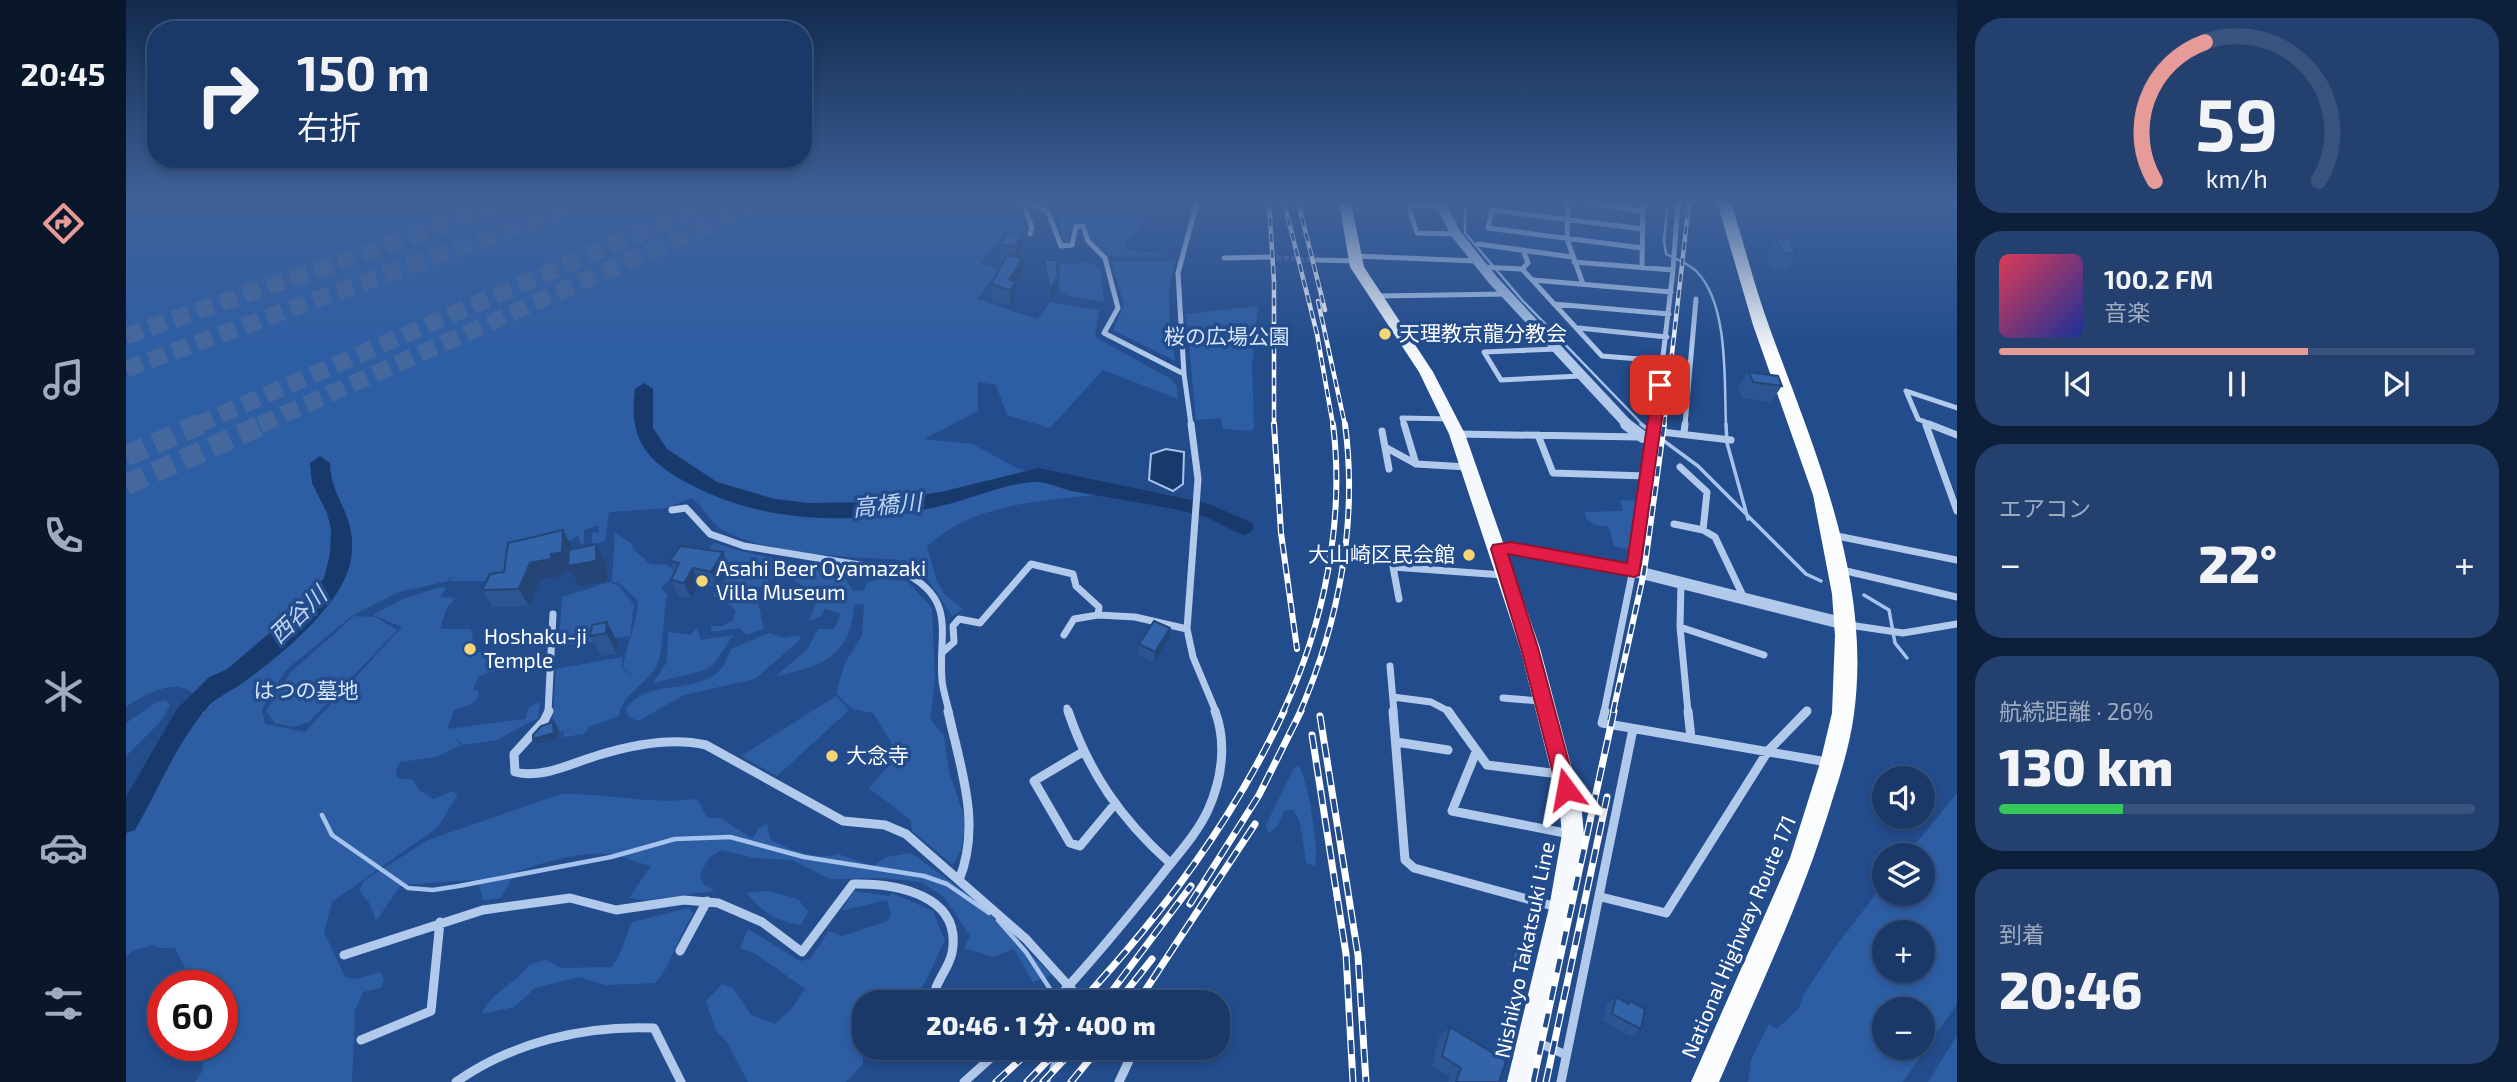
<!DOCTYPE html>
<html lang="ja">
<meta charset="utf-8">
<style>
:root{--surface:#1a3969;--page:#23406f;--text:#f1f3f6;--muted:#9facc0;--line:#38537d;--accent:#e69b98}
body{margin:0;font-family:"Exo 2","Noto Sans JP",sans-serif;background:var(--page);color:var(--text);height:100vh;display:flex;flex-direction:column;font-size:26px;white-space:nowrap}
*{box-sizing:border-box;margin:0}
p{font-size:23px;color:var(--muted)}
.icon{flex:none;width:38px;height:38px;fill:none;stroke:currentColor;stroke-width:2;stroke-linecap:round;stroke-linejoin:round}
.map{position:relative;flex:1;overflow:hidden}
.side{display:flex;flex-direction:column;gap:18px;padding:18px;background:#0e1f3a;width:560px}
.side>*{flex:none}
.hud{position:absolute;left:21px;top:21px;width:665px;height:147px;border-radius:28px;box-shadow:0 4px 10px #0003,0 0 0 2px var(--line);background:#1a3969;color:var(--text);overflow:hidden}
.controls{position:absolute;left:1746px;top:766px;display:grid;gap:14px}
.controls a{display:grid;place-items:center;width:63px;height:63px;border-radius:50%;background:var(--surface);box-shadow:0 4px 10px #0003,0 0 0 2px var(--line);font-size:35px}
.speed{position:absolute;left:21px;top:970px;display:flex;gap:14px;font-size:35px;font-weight:700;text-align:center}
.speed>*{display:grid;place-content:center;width:91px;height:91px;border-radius:50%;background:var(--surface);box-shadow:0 4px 10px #0003,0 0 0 2px var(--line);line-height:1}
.speed .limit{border:10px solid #d22;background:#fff;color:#111}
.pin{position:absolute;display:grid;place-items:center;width:60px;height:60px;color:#fff;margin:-30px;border-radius:14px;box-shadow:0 4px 10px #0006}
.me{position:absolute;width:77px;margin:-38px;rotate:347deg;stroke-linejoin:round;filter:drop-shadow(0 0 5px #0008)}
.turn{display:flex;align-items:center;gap:24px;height:147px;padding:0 35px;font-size:32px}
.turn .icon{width:91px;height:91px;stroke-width:2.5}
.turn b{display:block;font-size:49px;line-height:60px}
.big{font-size:52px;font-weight:800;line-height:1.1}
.side .widget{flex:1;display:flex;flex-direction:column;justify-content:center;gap:10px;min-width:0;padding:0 24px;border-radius:28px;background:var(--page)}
.side .dial{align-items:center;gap:0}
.dial svg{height:182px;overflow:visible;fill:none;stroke:var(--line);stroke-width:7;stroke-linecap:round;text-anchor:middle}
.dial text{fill:var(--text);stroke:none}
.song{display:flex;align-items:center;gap:21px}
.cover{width:84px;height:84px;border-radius:10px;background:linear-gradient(135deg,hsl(350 70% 55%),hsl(230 70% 35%))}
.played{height:7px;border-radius:4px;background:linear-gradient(90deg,var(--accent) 65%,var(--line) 65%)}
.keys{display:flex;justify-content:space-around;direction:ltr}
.heat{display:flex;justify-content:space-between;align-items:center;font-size:38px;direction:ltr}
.charge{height:10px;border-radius:5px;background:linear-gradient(90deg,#34c759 26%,var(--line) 0)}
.trip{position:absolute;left:726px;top:990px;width:378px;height:70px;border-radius:28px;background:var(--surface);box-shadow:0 4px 10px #0003,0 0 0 2px var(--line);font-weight:800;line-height:70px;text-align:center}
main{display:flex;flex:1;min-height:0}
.tabs{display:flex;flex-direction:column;width:126px;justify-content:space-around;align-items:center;background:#0a172a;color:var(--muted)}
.tabs .icon{width:49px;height:49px}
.tabs .selected{color:var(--accent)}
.tabs b{font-size:32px;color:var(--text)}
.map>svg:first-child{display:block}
</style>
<main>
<nav class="tabs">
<b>20:45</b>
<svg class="icon selected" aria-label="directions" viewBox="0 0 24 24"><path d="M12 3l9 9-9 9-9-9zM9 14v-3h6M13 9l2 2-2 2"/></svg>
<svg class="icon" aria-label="music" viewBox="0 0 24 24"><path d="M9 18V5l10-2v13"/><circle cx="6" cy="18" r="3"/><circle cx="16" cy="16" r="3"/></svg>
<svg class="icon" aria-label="phone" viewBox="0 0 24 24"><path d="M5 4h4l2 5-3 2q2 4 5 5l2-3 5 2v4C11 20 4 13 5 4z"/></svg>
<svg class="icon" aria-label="climate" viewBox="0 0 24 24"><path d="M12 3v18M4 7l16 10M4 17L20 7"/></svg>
<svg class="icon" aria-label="car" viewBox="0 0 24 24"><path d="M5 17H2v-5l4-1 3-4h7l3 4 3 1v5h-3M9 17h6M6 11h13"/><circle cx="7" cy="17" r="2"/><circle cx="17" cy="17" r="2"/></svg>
<svg class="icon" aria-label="filters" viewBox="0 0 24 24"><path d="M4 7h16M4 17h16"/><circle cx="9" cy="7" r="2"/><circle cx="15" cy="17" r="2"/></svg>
</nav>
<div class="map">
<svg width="1831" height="1082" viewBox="0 0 1831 1082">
<rect width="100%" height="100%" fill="#234c8c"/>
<path fill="#2d5ea4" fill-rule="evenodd" d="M0 202H893L898 227 894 234 867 246 855 263 874 270 851 299 911 319 925 302 973 310 969 337 1045 379 1051 387 1052 399 977 370 924 428 881 415 870 385 852 382V411L798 439 846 444 891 468 961 488 970 495C912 501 847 504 801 546L811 582 819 595 837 609 826 616 797 572 786 569 780 560C731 558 636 554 595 529 584 521 577 506 565 498L541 508 483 512 479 541 466 544V533L473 532V525L458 530V543L455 545 452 535 444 541 405 550 377 581H324L327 574 322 581 273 592 227 615 159 671 136 709 139 724 179 732 276 627 247 615 275 600 314 587 320 588 315 597 330 598 321 607 314 629H345L349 652 371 653 374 657 369 671 353 676 347 689 352 691V697L346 704 328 710 321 729 399 719 403 707 414 702 412 718 371 740 337 745 326 735 335 745 310 757 274 762 270 769 271 778 287 780 293 790 308 799 326 791 332 794 312 827 206 902 198 932 219 977 230 979 254 972 258 979 255 988 237 992 229 1011 226 1082H69L77 1070 75 1045H96V985H68L49 948H34L28 945 8 950 0 957V817L26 780 37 746 69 696C52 675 18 695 0 707Z
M917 202H976L973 220 978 202H1006L1031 209 1014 223 1013 230 1008 229 1005 238 1000 239 999 250 1051 255 982 256 965 241 961 226 953 221 946 225 941 244 937 245 933 218Z
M1050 261C1037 291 1046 329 1049 361L987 330 998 304 985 262Z
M965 262 975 272 978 302 943 296 933 291 934 264Z
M1132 306 1126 365 1128 428 1125 431 1097 429 1095 418 1070 420 1060 314Z
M1494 500 1515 501 1509 551 1488 546 1483 527 1469 525 1460 519 1459 512 1497 511Z
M489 532 506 544 507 549 524 564 542 565 551 572 535 588 541 595C537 615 538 645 532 662 524 684 496 692 493 716L463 727 458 734 437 737 438 731 444 728 434 732 427 718 430 669 496 657V669L512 679 497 668C500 645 511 625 512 601L494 584 486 581Z
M589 543 614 551 716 573 727 591 738 590 741 582 755 579 781 581 806 608 809 680 804 719 818 736 823 772 840 822 835 851 827 865 786 831 785 820 743 788 766 762V744L747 713 726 709 710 693 719 663 736 635 738 604 728 605C726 656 693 668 650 676L681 650 692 629H708L715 614 699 609 694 617 683 621 690 603C679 585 664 572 642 580L644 591 641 592 634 586 620 592 621 599 632 602 638 629 620 635 614 628 585 632V626H597L607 620 610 611 602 604V597H588V592L594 590 607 567 588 563 584 546Z
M484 582 493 586 508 605 504 636 433 646 436 597Z
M228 616 249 617 271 630 183 722 168 727 149 723 140 711 164 673Z
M571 628 575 640 607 635 588 664 576 671 527 683 541 662 542 632 564 635Z
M643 633 658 638 673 635 675 639 629 679 558 695 512 721 503 717 500 709C519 679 566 694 591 673 598 667 602 657 605 649Z
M710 696 723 710 651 776 615 756Z
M40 700 44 706 33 723 0 756V723L31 702Z
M1173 766C1183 785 1193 847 1189 867L1180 862 1174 823 1168 810H1159L1151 827 1142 833 1140 825 1168 768Z
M1831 793V1004L1777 1082H1622L1625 1060 1643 1024 1651 1029 1673 1008 1678 994 1707 950 1759 882V894H1797V856H1780ZM1759 933H1797V971H1759ZM1759 1010H1797V1048H1759Z
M435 794C481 793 525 805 571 799L582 818H594L627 839 632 829 641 823 644 839C662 850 691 861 712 854L747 866 761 857 785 853 846 897 926 975 907 982 888 949 867 957 838 948 844 936 818 897 795 882 757 878 704 879 666 860 629 858 595 850 583 858 574 874 577 884 589 891 519 900 503 898 525 866C512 863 500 857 487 855 457 849 418 863 389 872L375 898 357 900 353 884 346 880 275 885 250 921 244 904 233 890 239 880 302 840Z
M643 891 672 899 682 912 675 925C655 923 631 910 621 892Z
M728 891 763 896 766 893 807 911 819 941C806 963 802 987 782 1003H738L737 1064 720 1082H622L602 1044 589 1029 580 1001 596 984 607 988 625 1015 649 1024 667 1007 679 989 630 954 614 948 622 929 674 961 684 959 703 931 716 936 762 921 765 914 761 900 715 911Z
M563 908 567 914C553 934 544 968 529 983L479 985 453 977 409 988 388 1007 356 1014C364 992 390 984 404 964L420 960 435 968 485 967C497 954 498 938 506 922Z
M1831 1035V1082H1802Z"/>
<path fill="#18396c" stroke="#a5c3ec" stroke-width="2" d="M1040 449 1058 452 1057 484 1047 491 1023 480 1025 454Z"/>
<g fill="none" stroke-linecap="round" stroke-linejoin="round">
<path stroke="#a5c3ec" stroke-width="2.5" d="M1339 202V233L1396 300 1517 425
M1542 202 1538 240 1540 254C1550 259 1565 265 1572 273 1603 307 1598 382 1600 425"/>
<path stroke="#a5c3ec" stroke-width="3.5" d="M1515 424 1572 466 1680 574 1695 581
M1600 424 1601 443 1622 519
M1738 595 1763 610 1769 643 1781 658
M74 712 105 684 108 677"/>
<path stroke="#a5c3ec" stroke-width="4.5" d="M40 744 76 711
M196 815 206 835 282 888 307 890 333 886 485 857 549 839 604 837 678 857 798 876 821 884 863 913
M872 920 900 952 926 992
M922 1082 932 1048"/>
<path fill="#18396c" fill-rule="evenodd" d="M518 383 527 389V428L541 449 591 482 649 499 683 503 754 502 819 491 912 468 1080 503 1125 522 1128 527 1125 532 1118 535C1102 530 1085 517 1070 514 1032 505 990 499 951 492 937 490 923 482 910 482 880 483 851 497 823 504 734 526 636 526 556 480 516 457 503 434 509 389Z
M194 456 204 463C205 502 232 513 225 560 217 605 154 656 118 682 106 691 94 695 83 706 51 741 33 789 9 830L0 833V797L51 709 83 677 100 670 166 614 198 578 204 554 205 529 201 513 186 483 184 463Z"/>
<path stroke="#44679d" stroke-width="5" stroke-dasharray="5 2.5" stroke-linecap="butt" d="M1143 257 1191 260"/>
<path stroke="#44679d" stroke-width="17" stroke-dasharray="17 8" stroke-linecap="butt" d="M0 336 386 202
M0 369 458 202
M71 425 585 202
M134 425 635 202"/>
<path stroke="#44679d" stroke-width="21" stroke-dasharray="21 10" stroke-linecap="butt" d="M0 456 75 424
M0 485 138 424"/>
<path stroke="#b1c9eb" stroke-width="5" d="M1455 202 1517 211
M1442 203 1441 239 1457 284
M1315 206 1282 205 1291 233 1330 234
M904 234 906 228 898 205 902 202 922 212 935 246 946 245 950 226H957L962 241 979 258 992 308 978 333 1058 374
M1352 244 1446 257
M1516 248 1362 228 1366 210 1517 229
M1229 256 1351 261
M1098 258 1143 257
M1191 260 1230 261
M1448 262 1547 270 1529 425
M1356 267 1396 269 1476 356 1538 361
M1516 268 1517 202
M1396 269 1402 263 1397 250
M1547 270 1552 202
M1407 280 1545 292
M1251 296 1380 294
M1428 304 1543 314
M1453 328 1541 337
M1431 349 1358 352 1375 380 1455 376
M1780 391 1792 419 1807 425
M1780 391 1831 408
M1065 425 1058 374 1052 273 1071 202
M1278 425 1276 418 1324 419
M1559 425 1570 299"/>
<path stroke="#b1c9eb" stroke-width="7" d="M1065 424 1072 479 1061 629 1067 657 1090 712
M1278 424 1290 464
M1803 424 1831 435
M1800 425 1831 511
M1256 431 1263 469
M1527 431 1605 440
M1558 433 1559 424
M1331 434 1514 437
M1412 435 1427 473 1520 476
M1259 447 1290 464 1341 467
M1554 467 1581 492 1577 530
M546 510 560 508 584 534 618 546 777 572C832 600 812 633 816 680 817 691 821 702 823 712
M1548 524 1577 530 1589 537 1618 598
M1706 535 1831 560
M1716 570 1831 597
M1555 583 1554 627 1562 712
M1273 599 1267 567 1377 575
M1723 625 1777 633 1831 624
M1554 627 1638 655
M938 635 948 619 972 615
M818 651 828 642 827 626 833 619 854 623 905 564 947 574 950 586 973 607 972 615 1009 617 1061 629
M1264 666 1268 712
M1267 697 1305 702 1324 712
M1377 698 1414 701
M941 708 942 712
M422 712 427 614
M1478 712 1510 555 1529 424"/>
<path stroke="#b1c9eb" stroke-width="9" d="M423 711 418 721 388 754 389 772C417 779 446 763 473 755 506 745 546 737 580 745L717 821 759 825 780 834 900 939 958 1003
M822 711C834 767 856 824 833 880
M942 711C963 773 995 819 1044 863
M1267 711 1279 860 1288 868 1431 907
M1322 711 1361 765 1433 774
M1479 711 1476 723 1701 762
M1562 711 1565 738
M1270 742 1322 750
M1350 752 1326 811 1444 834
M955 753 908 781 944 843 954 846 988 805
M1475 897 1540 913 1642 751 1681 711
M554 951 581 901
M218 955 357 910 444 898 490 910 558 900 592 903 636 922 676 952 727 884C770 883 837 895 826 953 822 971 807 983 807 1003
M903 1003 913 994H937
M927 1003C965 962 1000 920 1035 876 1051 855 1071 834 1082 810 1096 779 1101 743 1089 711
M235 1040 305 1011 314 922
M1409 1041 1440 1055
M828 1048 831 1055 844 1048
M330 1082C387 1042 459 1025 528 1028L555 1082
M838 1082 876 1048
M993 1082 1007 1052 1002 1048
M1435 1082 1507 729"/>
<path stroke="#b1c9eb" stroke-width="10" d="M1314 202 1330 234 1367 280 1502 425"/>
<path stroke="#b1c9eb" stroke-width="12" d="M1500 424 1517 437
M1372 549 1385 548 1508 571 1719 624"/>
<path fill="#f5f9fe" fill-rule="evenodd" d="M1213 202H1225L1238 267 1307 372 1339 434 1414 648 1455 803 1458 834 1447 908 1407 1082H1381L1423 908 1436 834 1433 803 1394 648 1323 434 1293 372 1224 267Z"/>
<path fill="#fafcfe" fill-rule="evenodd" d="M1591 202H1605C1618 244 1629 288 1644 329 1689 452 1746 579 1728 714 1724 744 1715 773 1706 801 1677 898 1633 989 1593 1082H1565L1664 858 1694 763 1706 713 1709 636 1706 594 1687 495 1627 325Z"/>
<g stroke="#fff" stroke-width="4.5">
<path id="rail-far2" d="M1143 202 1148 282V425
M1158 202 1191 334 1207 425
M1172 202 1199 310
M1192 301 1219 425
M1538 425 1563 202"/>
</g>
<g stroke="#fff" stroke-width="6">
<path id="rail-far1" d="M1148 424 1155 533 1171 649
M1157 712C1198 624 1219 521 1207 424
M1174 712C1213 622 1232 522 1219 424
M1487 712 1518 572 1538 424"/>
</g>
<g stroke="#fff" stroke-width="7">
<path id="rail" d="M1194 716 1232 955 1240 1082
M1186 735 1220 954 1227 1082
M1064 904 1133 795 1175 711
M954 1003C1036 914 1107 821 1158 711
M977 1003 1065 886
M991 1003 1026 959
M1011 1003 1129 824
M870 1082 907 1048
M901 1082 934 1048
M917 1082 949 1048
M945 1082 973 1048
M1407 1082 1488 711
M1420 1082 1481 797"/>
</g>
<use href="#rail-far2" stroke="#234c8c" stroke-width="2.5" stroke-dasharray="8" stroke-linecap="butt"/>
<use href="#rail-far1" stroke="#234c8c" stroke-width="3.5" stroke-dasharray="10" stroke-linecap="butt"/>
<use href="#rail" stroke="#234c8c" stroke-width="4.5" stroke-dasharray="14" stroke-linecap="butt"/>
</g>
<path fill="#2c5591" d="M880 233 896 256 895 258H897V274L890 286V298L884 306 866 300 865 284 875 265H874L873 244Z
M1650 238 1670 255 1660 270 1647 269 1640 253Z
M918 260 932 277V288L924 300 918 271Z
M1623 372 1656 386 1645 402 1616 398 1612 388Z
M437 530 446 549 481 565V581L454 587 444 570 435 572V576L414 580 403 606 367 607 356 590 378 572Z
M544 561 603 567 591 587 573 584 565 598 552 596 545 580 549 572Z
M481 622 492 643 491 654 476 656 464 636Z
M1043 639 1028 662 1012 655 1013 644Z
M1389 950 1396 969 1393 972 1381 965 1385 954Z
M1490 997 1502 1003 1504 1001 1515 1029 1504 1036 1477 1021 1481 1004Z
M1324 1027 1373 1082H1322L1324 1077 1306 1066 1313 1037Z"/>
<path fill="#244576" d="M896 235V256L890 267 889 247Z
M897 258V274L890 286V298L884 306 883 280Z
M932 277V288L924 300V289Z
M437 530 446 547 445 566 470 544 481 565V581L454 587 444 570 435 572V576L414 580 403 606 393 589 404 563 425 554Z
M597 552 603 567 591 587 585 572Z
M567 568 573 584 565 598 558 583Z
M481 622 492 643 491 654 480 633Z
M1044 628 1043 639 1028 662 1029 652Z
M427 722 431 727 432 738 411 744 407 739Z"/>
<path fill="#3363a9" stroke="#244576" stroke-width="2" d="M880 233 896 235 889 247 873 244Z
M1650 238 1663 239 1670 255 1657 253Z
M881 255 897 258 883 280 890 282 884 290 865 284Z
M918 260H930L932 277 924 289Z
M1623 372 1652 376 1656 386 1627 382Z
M437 530 436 552 425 554V559L404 563 393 589 356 590 364 574 378 572 382 543Z
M470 544V561L442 566 443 550Z
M554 546 597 552 585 572 567 568 558 583 545 580 553 563 544 561Z
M1028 621 1044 628 1029 652 1013 644Z
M481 622 480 633 464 636 466 625Z
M427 722 428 733 407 739V735L415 726Z
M1389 950 1401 957 1396 969 1384 961Z
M1490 997 1503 1004 1504 1001 1519 1009 1515 1029 1486 1014Z
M1324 1027 1380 1061 1373 1082H1330L1335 1068 1316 1056Z"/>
<linearGradient id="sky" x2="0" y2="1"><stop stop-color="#132a4d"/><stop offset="0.57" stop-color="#3f6199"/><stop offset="1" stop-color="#3f6199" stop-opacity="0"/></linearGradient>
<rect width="1831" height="354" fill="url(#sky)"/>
<path fill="#e11d48" stroke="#92132f" stroke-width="2" d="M1534 380 1541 385 1513 575 1508 577 1382 554 1412 648 1450 789 1447 795 1440 798 1434 795 1431 789 1395 648 1365 549 1367 545 1385 542 1501 563 1527 385Z"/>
<g fill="#f6d674" stroke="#234c8c" stroke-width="2.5">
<circle cx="1259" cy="334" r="7"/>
<circle cx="1343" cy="555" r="7"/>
<circle cx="576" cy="581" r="7"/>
<circle cx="344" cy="649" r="7"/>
<circle cx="706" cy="756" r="7"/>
</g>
<g text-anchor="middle" stroke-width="7" stroke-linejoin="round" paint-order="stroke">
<g font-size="21" fill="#fff" stroke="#234c8c" text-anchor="start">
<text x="1273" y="341">天理教京龍分教会</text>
<text x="1329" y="562" text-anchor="end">大山崎区民会館</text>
<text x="590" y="576">Asahi Beer Oyamazaki<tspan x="590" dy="24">Villa Museum</tspan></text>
<text x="358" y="644">Hoshaku-ji<tspan x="358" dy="24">Temple</tspan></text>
<text x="720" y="763">大念寺</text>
</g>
<g font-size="21" fill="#d6e4f8" stroke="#234c8c">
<text x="1101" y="344">桜の広場公園</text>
<text x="180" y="698">はつの墓地</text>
</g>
<g font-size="21" fill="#fff" stroke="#234c8c">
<text transform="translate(1613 937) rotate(-67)" y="7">National Highway Route 171</text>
<text transform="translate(1399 950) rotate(-78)" y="7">Nishikyo Takatsuki Line</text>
</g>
<g font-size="23" font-style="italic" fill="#bdd3f2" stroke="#234c8c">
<text transform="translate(761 505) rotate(-5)" y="8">高橋川</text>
<text transform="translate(172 615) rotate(-44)" y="8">西谷川</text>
</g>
</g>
</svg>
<div class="controls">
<a><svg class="icon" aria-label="sound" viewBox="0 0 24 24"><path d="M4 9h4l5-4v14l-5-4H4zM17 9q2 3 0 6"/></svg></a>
<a><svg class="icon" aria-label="layers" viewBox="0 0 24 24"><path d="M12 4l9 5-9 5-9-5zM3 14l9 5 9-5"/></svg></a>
<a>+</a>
<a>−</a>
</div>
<div class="speed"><div class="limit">60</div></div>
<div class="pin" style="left:1534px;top:385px;background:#d93025"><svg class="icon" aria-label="arrive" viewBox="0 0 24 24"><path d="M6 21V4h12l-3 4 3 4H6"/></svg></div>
<svg class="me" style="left:1440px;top:789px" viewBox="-20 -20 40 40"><path d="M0-17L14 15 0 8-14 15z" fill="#e11d48" stroke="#fff" stroke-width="4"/></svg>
<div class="trip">20:46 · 1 分 · 400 m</div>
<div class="hud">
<div class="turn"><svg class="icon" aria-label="right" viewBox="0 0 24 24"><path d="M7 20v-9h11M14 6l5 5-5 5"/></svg><div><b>150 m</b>右折</div></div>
</div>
</div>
<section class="side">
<div class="widget dial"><svg viewBox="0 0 100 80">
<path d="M14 69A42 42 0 1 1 86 69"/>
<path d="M14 69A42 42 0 0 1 36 8" stroke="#e69b98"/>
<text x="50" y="56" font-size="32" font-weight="700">59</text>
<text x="50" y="72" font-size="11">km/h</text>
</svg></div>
<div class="widget">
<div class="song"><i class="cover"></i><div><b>100.2 FM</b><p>音楽</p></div></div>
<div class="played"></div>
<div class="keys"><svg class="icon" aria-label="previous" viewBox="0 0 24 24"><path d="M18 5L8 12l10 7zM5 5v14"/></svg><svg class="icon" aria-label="pause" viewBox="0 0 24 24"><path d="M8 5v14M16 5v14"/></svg><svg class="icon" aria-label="next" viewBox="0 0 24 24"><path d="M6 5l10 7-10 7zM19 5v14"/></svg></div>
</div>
<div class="widget"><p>エアコン</p>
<div class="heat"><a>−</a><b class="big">22°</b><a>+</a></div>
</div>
<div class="widget"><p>航続距離 · 26%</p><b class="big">130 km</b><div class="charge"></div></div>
<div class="widget"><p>到着</p><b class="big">20:46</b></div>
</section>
</main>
